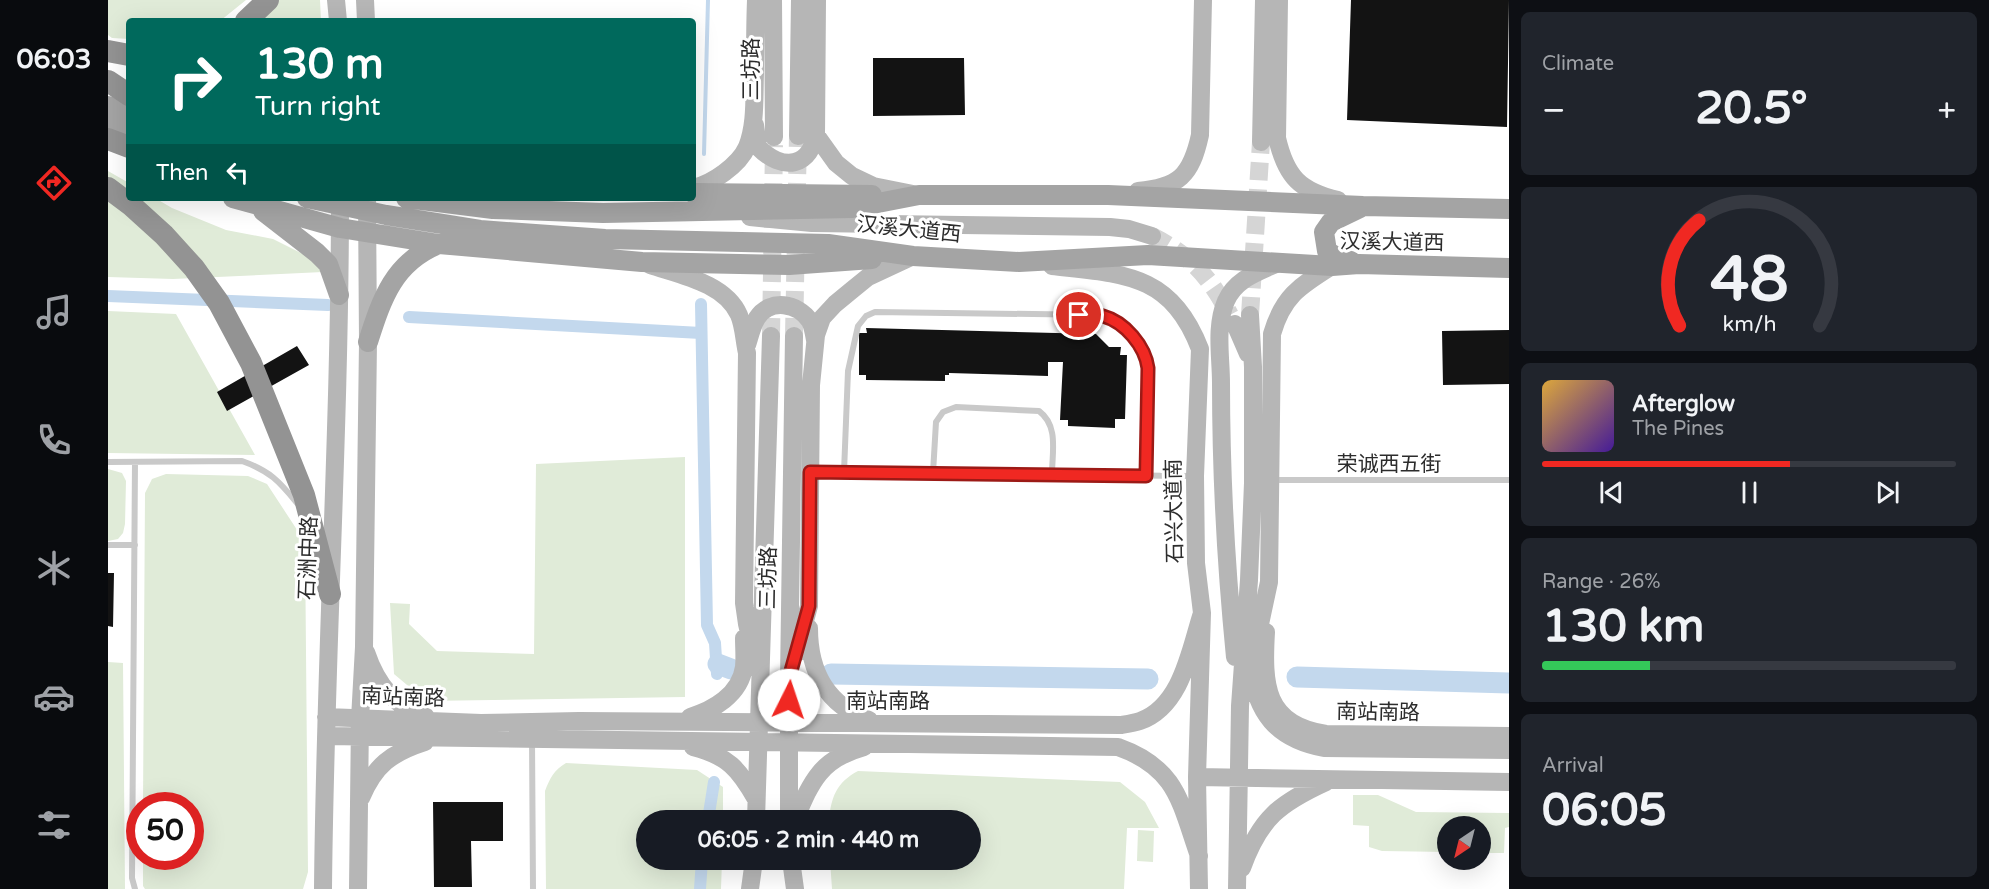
<!DOCTYPE html>
<meta charset="utf-8">
<style>
:root{--surface:#171b24;--page:#20242c;--text:#f1f3f6;--muted:#9ea1a6;--line:#363941;--accent:#f02822}
body{margin:0;font-family:"Varela Round","Noto Sans SC",sans-serif;background:var(--page);color:var(--text);height:100vh;display:flex;flex-direction:column;font-size:22px;white-space:nowrap}
*{box-sizing:border-box;margin:0}
p{font-size:20px;color:var(--muted)}
.icon{flex:none;width:33px;height:33px;fill:none;stroke:currentColor;stroke-width:2;stroke-linecap:round;stroke-linejoin:round}
.map{position:relative;flex:1;overflow:hidden}
.drawer{display:flex;flex-direction:column;gap:12px;padding:12px;background:#0d0f14;width:480px}
.drawer>*{flex:none}
.hud{position:absolute;left:18px;top:18px;width:570px;height:183px;border-radius:6px;box-shadow:0 6px 24px #0002;background:#00695c;color:#fff;overflow:hidden}
.needle{width:39px;rotate:215deg}
.tools{position:absolute;left:1329px;top:816px;display:grid;gap:12px}
.tools a{display:grid;place-items:center;width:54px;height:54px;border-radius:50%;background:var(--surface);box-shadow:0 6px 24px #0002;font-size:30px}
.speed{position:absolute;left:18px;top:792px;display:flex;gap:12px;font-size:30px;font-weight:700;text-align:center}
.speed>*{display:grid;place-content:center;width:78px;height:78px;border-radius:50%;background:var(--surface);box-shadow:0 6px 24px #0002;line-height:1}
.speed .limit{border:9px solid #d22;background:#fff;color:#111}
.pin{position:absolute;display:grid;place-items:center;width:51px;height:51px;color:#fff;margin:-26px;border:3px solid #fff;border-radius:50%;box-shadow:0 2px 6px #0007}
.me{position:absolute;width:66px;margin:-33px;rotate:4deg;stroke-linejoin:round;filter:drop-shadow(0 0 4px #0008)}
.turn{display:flex;align-items:center;gap:21px;height:126px;padding:0 30px;font-size:27px}
.turn .icon{width:78px;height:78px;stroke-width:2.5}
.turn b{display:block;font-size:42px;line-height:51px}
.then{display:flex;align-items:center;height:57px;padding:0 30px;background:#0003;gap:12px;font-size:22px}
.big{font-size:45px;font-weight:800;line-height:1.1}
.drawer .tile{flex:1;display:flex;flex-direction:column;justify-content:center;gap:9px;min-width:0;padding:0 21px;border-radius:9px;background:var(--page)}
.drawer .dial{align-items:center;gap:0}
.dial svg{height:156px;overflow:visible;fill:none;stroke:var(--line);stroke-width:7;stroke-linecap:round;text-anchor:middle}
.dial text{fill:var(--text);stroke:none}
.song{display:flex;align-items:center;gap:18px}
.cover{width:72px;height:72px;border-radius:9px;background:linear-gradient(135deg,hsl(40 70% 55%),hsl(260 70% 35%))}
.played{height:6px;border-radius:3px;background:linear-gradient(90deg,var(--accent) 60%,var(--line) 60%)}
.keys{display:flex;justify-content:space-around;direction:ltr}
.heat{display:flex;justify-content:space-between;align-items:center;font-size:33px;direction:ltr}
.charge{height:9px;border-radius:4px;background:linear-gradient(90deg,#34c759 26%,var(--line) 0)}
.trip{position:absolute;left:528px;top:810px;width:345px;height:60px;border-radius:30px;background:var(--surface);box-shadow:0 6px 24px #0002;font-weight:800;line-height:60px;text-align:center}
main{display:flex;flex:1;min-height:0}
.menu{display:flex;flex-direction:column;width:108px;justify-content:space-around;align-items:center;background:#090b0e;color:var(--muted)}
.menu .icon{width:42px;height:42px}
.menu .on{color:var(--accent)}
.menu b{font-size:27px;color:var(--text)}
.map>svg:first-child{display:block}
</style>
<main>
<nav class="menu">
<b>06:03</b>
<svg class="icon on" aria-label="directions" viewBox="0 0 24 24"><path d="M12 3l9 9-9 9-9-9zM9 14v-3h6M13 9l2 2-2 2"/></svg>
<svg class="icon" aria-label="music" viewBox="0 0 24 24"><path d="M9 18V5l10-2v13"/><circle cx="6" cy="18" r="3"/><circle cx="16" cy="16" r="3"/></svg>
<svg class="icon" aria-label="phone" viewBox="0 0 24 24"><path d="M5 4h4l2 5-3 2q2 4 5 5l2-3 5 2v4C11 20 4 13 5 4z"/></svg>
<svg class="icon" aria-label="climate" viewBox="0 0 24 24"><path d="M12 3v18M4 7l16 10M4 17L20 7"/></svg>
<svg class="icon" aria-label="car" viewBox="0 0 24 24"><path d="M5 17H2v-5l4-1 3-4h7l3 4 3 1v5h-3M9 17h6M6 11h13"/><circle cx="7" cy="17" r="2"/><circle cx="17" cy="17" r="2"/></svg>
<svg class="icon" aria-label="filters" viewBox="0 0 24 24"><path d="M4 7h16M4 17h16"/><circle cx="9" cy="7" r="2"/><circle cx="15" cy="17" r="2"/></svg>
</nav>
<div class="map">
<svg width="1401" height="889" viewBox="0 0 1401 889">
<rect width="100%" height="100%" fill="#fff"/>
<path fill="#e0ebd8" d="M0 0H138L112 21H21V39L4 38 0 35Z
M171 0H212L213 21H153Z
M0 171 21 183V198H47L64 208 118 230 165 239 201 257 215 272 65 279 0 277Z
M0 311 68 314 147 455 0 453Z
M577 457V697L318 701 286 674 282 603 302 604 301 624 329 651 426 654 428 464Z
M0 469 14 473 18 481 17 524 15 533 10 539 0 541Z
M58 474 140 476 159 484 197 542 200 872 195 889H37L35 886V857L82 856V806L35 805 37 493 44 479Z
M0 662 15 663 17 889H0Z
M458 763 589 770 615 787V820H538V860H614L613 889H438L437 791C442 778 446 770 458 763Z
M750 771 1012 782 1037 802 1051 828H1019L1016 889H724L722 860H862V820H721C723 797 729 782 750 771Z
M1245 795H1270L1308 812 1401 813V827L1397 828 1396 853H1373L1372 826H1340L1339 852 1274 851 1261 847V826L1245 825Z
M1030 830 1046 831 1045 862 1029 861Z"/>
<g fill="none" stroke-linecap="round" stroke-linejoin="round">
<path stroke="#c3d8ed" stroke-width="4" d="M596 154 600 0"/>
<path stroke="#c3d8ed" stroke-width="12" d="M0 296 220 305
M593 304 599 625 607 643 609 674
M301 317 593 333
M600 820 606 782
M592 889 594 860"/>
<path stroke="#c3d8ed" stroke-width="21" d="M610 664 623 669
M723 674 1040 679
M1189 677 1401 683"/>
</g>
<path fill="#131313" d="M1243 0H1401L1399 127 1239 120Z
M765 58H856L857 115 765 116Z
M758 328 988 334 1001 347H1013L1012 355H1019L1017 419H1007V428L960 426V420H952L955 362H940V376L841 373V375H837V381L758 380V375H751V333H759Z
M1401 330V384L1335 385 1334 331Z
M189 346 201 365 119 411 109 392Z
M0 573H6L5 627 0 626Z
M325 802H395V841H363L364 887H326Z"/>
<g fill="none" stroke-linecap="round" stroke-linejoin="round">
<path stroke="#d5d5d5" stroke-width="18" stroke-dasharray="18 9" stroke-linecap="butt" d="M1044 236C1083 256 1101 276 1122 315
M1142 315 1153 142
M663 336 666 145
M686 336 690 136"/>
<path stroke="#c9c9c9" stroke-width="6" d="M0 462 134 461C162 471 171 481 189 503
M704 472 1083 476
M736 472 740 371 750 326 758 316 767 312 993 315C1017 324 1036 343 1040 368L1038 476
M825 473 828 422 835 412 848 407 931 411C951 426 944 452 944 475
M1165 480H1401
M0 545H27
M424 740 425 889
M27 889 24 878 27 462"/>
<path stroke="#b6b6b6" stroke-width="18" d="M228 0 230 21
M257 0 258 21
M665 0 666 137
M709 0 708 135 728 163 744 176 765 186 810 195
M1171 0 1169 138C1178 177 1192 191 1230 200
M647 125 650 147C674 172 704 168 708 130
M690 136 692 0
M1153 142 1156 0
M585 188C604 184 631 165 639 147 648 124 646 98 647 74 647 49 647 25 648 0
M1030 191C1071 187 1083 176 1092 135L1095 0
M642 217 704 223 1002 227 1021 229 1044 236
M542 265C572 275 617 283 631 315 636 327 636 340 639 353L636 603 639 624 646 654
M944 266C1015 274 1063 273 1092 349L1087 476 1088 563 1094 613 1089 777 1091 889
M1127 324 1140 354
M639 345C642 336 644 326 649 318 662 298 690 303 702 321 705 327 706 334 707 340
M701 628C701 671 718 705 761 720
M1158 632C1155 684 1156 725 1218 734L1401 736
M258 652C268 682 287 708 318 717
M1146 652 1161 582 1164 334C1175 296 1192 286 1224 266
M688 654 701 606 703 385 708 335 714 318 727 304 744 290 760 277 805 256
M1127 657C1118 566 1113 474 1113 383 1113 356 1107 327 1118 301 1128 278 1151 272 1172 262
M1142 665C1148 713 1168 739 1216 748L1401 750
M218 717 373 723 471 721 1013 725C1019 724 1026 723 1032 721 1074 706 1082 650 1094 613
M582 717C605 710 632 695 636 667 637 658 636 647 636 638
M218 736 1010 747C1069 768 1072 802 1091 856
M585 747C620 756 631 769 648 799
M1089 777 1401 782
M253 798C267 765 283 753 317 742
M648 820 663 336
M681 820V678L686 336
M687 820C703 782 712 759 756 747
M683 860 687 889
M1134 868C1152 818 1172 803 1218 782
M215 889C217 659 232 428 232 198
M250 889 252 719 256 647 260 342 259 198
M642 889 646 860
M1129 889 1132 706 1141 580 1145 483V367L1142 315"/>
<path stroke="#a4a4a4" stroke-width="20" d="M0 106 21 113
M0 123 21 132
M585 193 764 195
M125 198 232 228 331 244 534 262 681 265 764 259
M199 198 278 215 372 230 497 239 720 244 805 256 911 262 1040 255 1224 266 1251 264 1401 268
M298 198 385 209 495 213 744 208 811 195H1000L1255 206 1401 209
M155 211 209 253 220 264 231 295
M1243 261 1229 257 1219 251 1216 232 1223 222 1252 208
M260 342C274 298 286 262 331 244"/>
<path stroke="#939393" stroke-width="22" d="M138 21 160 0
M0 51 21 55
M0 81 21 95
M0 139 21 147
M0 188 24 206 56 235 86 268 111 303 143 363 196 495 222 594"/>
</g>
<g fill="none" stroke-linecap="round" stroke-linejoin="round">
<g stroke="#9c1a16" stroke-width="15">
<path id="route" d="M681 700V678L701 606 702 472 1038 476 1040 368C1037 346 1017 322 995 316 988 314 978 315 971 315"/>
</g>
<use href="#route" stroke="#f02822" stroke-width="10"/>
</g>
<g text-anchor="middle" stroke-width="6" stroke-linejoin="round" paint-order="stroke">
<g font-size="21" fill="#2c2c2c" stroke="#fff">
<text transform="translate(643 69) rotate(-90)" y="7">三坊路</text>
<text transform="translate(801 229) rotate(6)" y="7">汉溪大道西</text>
<text transform="translate(1284 242) rotate(1)" y="7">汉溪大道西</text>
<text x="1281" y="471">荣诚西五街</text>
<text transform="translate(1066 511) rotate(-91)" y="7">石兴大道南</text>
<text transform="translate(200 558) rotate(-88)" y="7">石洲中路</text>
<text transform="translate(660 578) rotate(-89)" y="7">三坊路</text>
<text transform="translate(295 697) rotate(2)" y="7">南站南路</text>
<text x="780" y="708">南站南路</text>
<text transform="translate(1270 712) rotate(1)" y="7">南站南路</text>
</g>
</g>
</svg>
<div class="tools">
<a><svg class="needle" viewBox="-14 -14 28 28"><path d="M0-13l5 13h-10z" fill="#e53935"/><path d="M0 13l5-13h-10z" fill="#9ea1a6"/></svg></a>
</div>
<div class="speed"><div class="limit">50</div></div>
<div class="pin" style="left:971px;top:315px;background:#d93025"><svg class="icon" aria-label="arrive" viewBox="0 0 24 24"><path d="M6 21V4h12l-3 4 3 4H6"/></svg></div>
<svg class="me" style="left:681px;top:700px" viewBox="-20 -20 40 40"><circle r="19" fill="#fff"/><path d="M0-13L10 11 0 6-10 11z" fill="#f02822"/></svg>
<div class="trip">06:05 · 2 min · 440 m</div>
<div class="hud">
<div class="turn"><svg class="icon" aria-label="right" viewBox="0 0 24 24"><path d="M7 20v-9h11M14 6l5 5-5 5"/></svg><div><b>130 m</b>Turn right</div></div>
<div class="then">Then<svg class="icon" aria-label="left" viewBox="0 0 24 24"><path d="M17 20v-9H6M10 6l-5 5 5 5"/></svg></div>
</div>
</div>
<section class="drawer">
<div class="tile"><p>Climate</p>
<div class="heat"><a>−</a><b class="big">20.5°</b><a>+</a></div>
</div>
<div class="tile dial"><svg viewBox="0 0 100 80">
<path d="M14 69A42 42 0 1 1 86 69"/>
<path d="M14 69A42 42 0 0 1 24 15" stroke="#f02822"/>
<text x="50" y="56" font-size="32" font-weight="700">48</text>
<text x="50" y="72" font-size="11">km/h</text>
</svg></div>
<div class="tile">
<div class="song"><i class="cover"></i><div><b>Afterglow</b><p>The Pines</p></div></div>
<div class="played"></div>
<div class="keys"><svg class="icon" aria-label="previous" viewBox="0 0 24 24"><path d="M18 5L8 12l10 7zM5 5v14"/></svg><svg class="icon" aria-label="pause" viewBox="0 0 24 24"><path d="M8 5v14M16 5v14"/></svg><svg class="icon" aria-label="next" viewBox="0 0 24 24"><path d="M6 5l10 7-10 7zM19 5v14"/></svg></div>
</div>
<div class="tile"><p>Range · 26%</p><b class="big">130 km</b><div class="charge"></div></div>
<div class="tile"><p>Arrival</p><b class="big">06:05</b></div>
</section>
</main>
